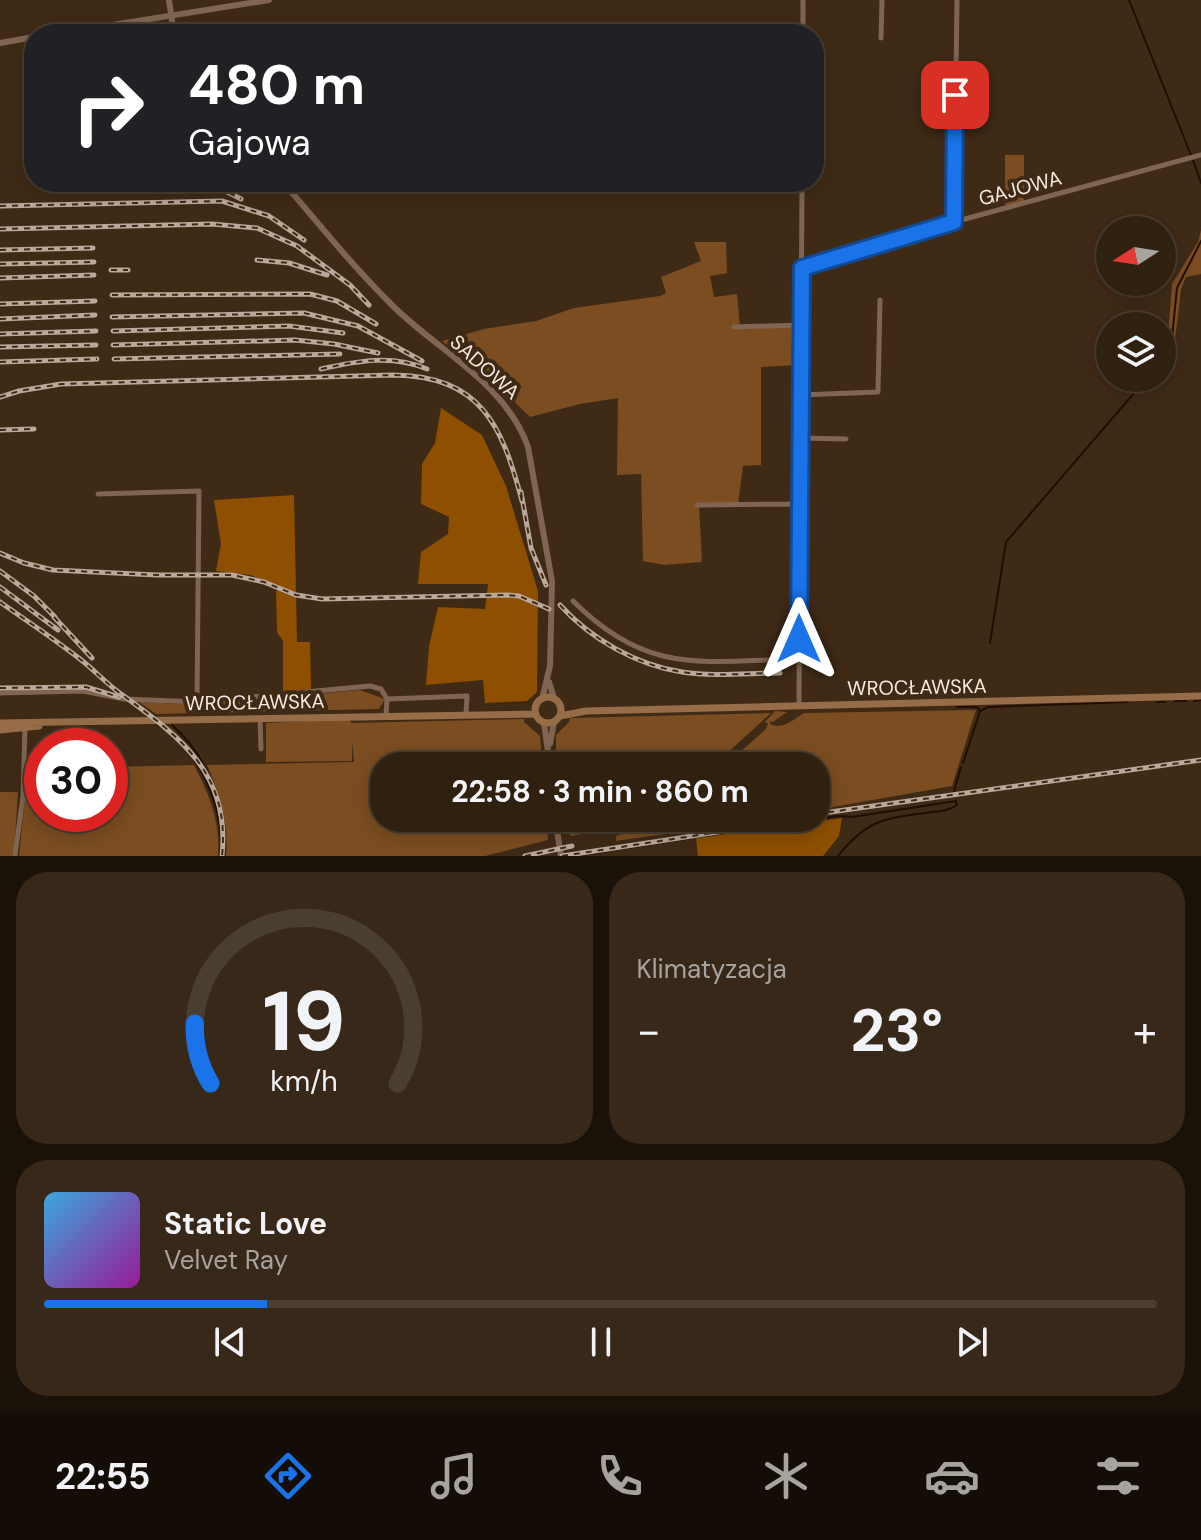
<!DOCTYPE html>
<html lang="pl">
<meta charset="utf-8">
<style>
:root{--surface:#2f2010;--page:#372819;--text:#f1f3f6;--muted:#a7a39f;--line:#4a3e30;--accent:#1a73e8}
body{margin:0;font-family:"DM Sans",sans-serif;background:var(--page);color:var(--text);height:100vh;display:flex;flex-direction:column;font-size:30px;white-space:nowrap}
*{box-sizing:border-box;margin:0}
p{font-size:26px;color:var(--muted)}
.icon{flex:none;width:44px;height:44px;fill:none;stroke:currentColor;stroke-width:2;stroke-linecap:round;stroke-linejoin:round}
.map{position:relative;height:856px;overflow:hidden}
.sheet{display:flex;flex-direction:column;gap:16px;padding:16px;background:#1a1209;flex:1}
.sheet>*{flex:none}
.hud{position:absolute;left:24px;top:24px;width:800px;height:168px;border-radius:32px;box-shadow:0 4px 20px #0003,0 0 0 2px var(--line);background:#202124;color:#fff;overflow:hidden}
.needle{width:52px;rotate:258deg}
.buttons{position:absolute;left:1096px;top:216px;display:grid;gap:16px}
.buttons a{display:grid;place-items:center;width:80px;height:80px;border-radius:50%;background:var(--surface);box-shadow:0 4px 20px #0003,0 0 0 2px var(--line);font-size:40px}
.speed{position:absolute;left:24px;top:728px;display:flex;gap:16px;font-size:40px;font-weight:700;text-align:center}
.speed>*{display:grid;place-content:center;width:104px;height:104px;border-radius:50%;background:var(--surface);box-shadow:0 4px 20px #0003,0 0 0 2px var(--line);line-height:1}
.speed .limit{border:12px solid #d22;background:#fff;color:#111}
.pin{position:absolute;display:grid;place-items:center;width:68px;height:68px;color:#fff;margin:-34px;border-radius:16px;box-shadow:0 4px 12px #0006}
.me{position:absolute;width:88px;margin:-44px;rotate:0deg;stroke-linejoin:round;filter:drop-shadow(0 0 6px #0008)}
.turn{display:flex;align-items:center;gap:28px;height:168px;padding:0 32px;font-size:36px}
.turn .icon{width:104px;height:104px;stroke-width:2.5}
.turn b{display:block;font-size:56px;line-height:68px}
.big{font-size:60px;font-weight:700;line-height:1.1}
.sheet .card{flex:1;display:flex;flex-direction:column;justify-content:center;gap:12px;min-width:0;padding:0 28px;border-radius:32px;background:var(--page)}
.sheet .dial{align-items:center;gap:0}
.dial svg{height:208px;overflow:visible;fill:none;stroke:var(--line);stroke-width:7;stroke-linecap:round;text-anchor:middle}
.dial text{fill:var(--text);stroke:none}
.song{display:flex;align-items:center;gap:24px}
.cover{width:96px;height:96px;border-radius:12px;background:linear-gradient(135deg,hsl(200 70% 55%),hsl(300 70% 35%))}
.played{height:8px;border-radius:4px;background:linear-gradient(90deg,var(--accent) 20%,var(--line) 20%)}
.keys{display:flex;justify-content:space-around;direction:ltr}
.heat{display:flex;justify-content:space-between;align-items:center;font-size:44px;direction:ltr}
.sheet .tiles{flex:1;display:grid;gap:16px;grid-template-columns:1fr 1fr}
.card:last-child{grid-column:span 2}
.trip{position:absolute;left:370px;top:752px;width:460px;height:80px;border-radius:32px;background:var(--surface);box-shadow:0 4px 20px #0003,0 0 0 2px var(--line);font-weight:700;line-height:80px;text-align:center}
.dock{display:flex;height:128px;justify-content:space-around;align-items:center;background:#130d06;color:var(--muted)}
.dock .icon{width:56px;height:56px}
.dock .active{color:var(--accent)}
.dock b{font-size:36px;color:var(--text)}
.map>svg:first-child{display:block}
</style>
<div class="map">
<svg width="1201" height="856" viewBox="0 0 1201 856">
<rect width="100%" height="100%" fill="#3f2a16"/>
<path fill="#7b4d21" d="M1005 155H1024V201L1005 207Z
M1201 230V274L1186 277 1181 289 1174 349 1167 350 1172 284 1198 242Z
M694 242H726L727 273 710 276 714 297 737 294 740 328H795V365L761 367V465L743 466 738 504 699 505 702 562 664 565 643 561 641 474 617 475 618 398 580 404 530 417 493 381 442 341 484 329 536 321 574 308 660 296 666 293 661 277 701 261Z
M360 690 385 699 379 709 156 714 139 702 200 705Z
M976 710 952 786 816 810V766H724L765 730 768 724 765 722 775 711 787 712 773 722 771 721 770 724C783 730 794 719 804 713Z
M771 713 713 766H556V735L569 722 570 718Z
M350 719 351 723 524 719V722L540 736 543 766H384V818H546L548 840 485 856H226C229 823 220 795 207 765L354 762 352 741V761L266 762V723Z
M194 765C209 794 221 823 218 856H19L28 770 42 769V814H110V767Z
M0 792H18L14 856H0Z
M561 818H639L605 830 571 836 563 828Z
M657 818H776L616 841V836Z"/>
<path fill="#8e4f00" d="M441 408 482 435 506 486 538 591 537 692 527 701 485 703 483 680 426 685 429 646 438 607 485 609 488 584H418L421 552 448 534 449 517 421 504 422 464 435 443Z
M294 495 297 642H310L311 689 283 691V641L277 632 276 592 280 586 250 575 216 571 221 544 214 500Z
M842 818 839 836 823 856H698L696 838Z"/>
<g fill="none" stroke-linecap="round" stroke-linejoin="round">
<path stroke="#220e00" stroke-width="2" d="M1129 0 1191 155
M140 32 141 34
M1193 160 1201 183
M1162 359 1171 348 1177 288 1201 241
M990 643 1006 542 1147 378
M1175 701H1186
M1194 701 1201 700
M1157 702H1165
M957 707H977L980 711 988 707 1127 702
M172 725C209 758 227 807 224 856
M193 758C212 787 224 820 220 856
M963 763 980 711
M954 791 961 767
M576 856 795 822 838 816 852 817 956 801
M838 856C866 821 883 818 926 813 937 811 947 812 957 805L956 802"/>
<path stroke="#806652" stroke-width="5" d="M803 34V0
M881 38 882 0
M954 222 957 0
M802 268 954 222 1201 155
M734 327 802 325
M801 395 878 392 880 300
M801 438 846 439
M98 494 199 491 197 702
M697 505 800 504
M573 601C648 676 702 661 799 659
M0 693 83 691 124 699 197 702 370 686 381 689 387 699
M799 705 802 182
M386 715 387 699 467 696 466 713
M260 719 261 749
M15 856 23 796 25 727"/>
<path stroke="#806652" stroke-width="6" d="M169 0 174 34
M56 34 269 0
M0 43 34 37
M283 182C319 224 354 268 394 307 440 352 506 384 528 447L552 581 550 666 542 699
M549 682 554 698
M544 723 550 766
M550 744 554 722
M555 818 561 856"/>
<path stroke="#966d48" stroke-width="7" d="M535 710a13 13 0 1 1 26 0a13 13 0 1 1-26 0Z
M560 716 586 711 1201 696
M0 723 536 714
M0 730 39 726"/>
<g stroke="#baa99b" stroke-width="5">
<path id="rail" d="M208 182 241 199
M0 206 222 201 269 216 304 240
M0 229 212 224 257 228 297 246 350 285 369 305
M0 250 93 248
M257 260 289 263 327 275
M0 264 94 262
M111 270H128
M0 278 94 275
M112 295 310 294 337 301 376 324
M0 304 95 301
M112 317 304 313 358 326 422 361
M0 319 95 315
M113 331 289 326 343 333
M0 334 96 331
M113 345 295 340 334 344 378 353
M0 347 96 345
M114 359 340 354
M0 362 97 359
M321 369C357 361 392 354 427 369
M0 397 19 391 61 384 393 375C481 376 502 425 522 501
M0 430 34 429
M521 492 531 548 546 585
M0 553 24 563 53 570 157 575H232L264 582 296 595 322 599 507 595 519 596 549 609
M0 571 34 596 55 617
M0 587 58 630
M0 602C27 621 54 639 80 659 93 669 104 681 117 691 177 735 231 771 222 856
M560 605C591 639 636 665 682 672 714 677 748 673 780 673
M54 617 92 658
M0 688 86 687 119 697
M816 814 1201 760
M525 856 572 846
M562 856 810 818"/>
</g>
<use href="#rail" stroke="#3f2a16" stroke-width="2" stroke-dasharray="6" stroke-linecap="butt"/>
</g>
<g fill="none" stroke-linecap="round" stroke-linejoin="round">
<g stroke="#114b97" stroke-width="20">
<path id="route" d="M799 639 802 268 954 222 955 95"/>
</g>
<use href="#route" stroke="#1a73e8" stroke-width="14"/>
</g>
<g text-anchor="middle" stroke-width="8" stroke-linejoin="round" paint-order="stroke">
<g font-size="20" fill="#f8e9de" stroke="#3f2a16">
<text transform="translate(1020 188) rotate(-15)" y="7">GAJOWA</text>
<text transform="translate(485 367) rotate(42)" y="7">SADOWA</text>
<text transform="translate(917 687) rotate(-1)" y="7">WROCŁAWSKA</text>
<text transform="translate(255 702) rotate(-1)" y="7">WROCŁAWSKA</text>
</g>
</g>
</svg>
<div class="buttons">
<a><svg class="needle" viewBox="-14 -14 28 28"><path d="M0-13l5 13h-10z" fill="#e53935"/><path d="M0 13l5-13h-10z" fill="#a7a39f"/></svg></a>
<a><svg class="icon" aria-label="layers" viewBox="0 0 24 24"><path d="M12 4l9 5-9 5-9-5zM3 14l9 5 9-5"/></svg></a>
</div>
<div class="speed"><div class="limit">30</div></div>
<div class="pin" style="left:955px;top:95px;background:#d93025"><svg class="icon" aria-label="arrive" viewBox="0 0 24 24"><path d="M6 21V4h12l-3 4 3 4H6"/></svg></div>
<svg class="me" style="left:799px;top:639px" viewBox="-20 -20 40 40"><path d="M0-17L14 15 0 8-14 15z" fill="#1a73e8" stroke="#fff" stroke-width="4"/></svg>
<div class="trip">22:58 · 3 min · 860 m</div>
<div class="hud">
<div class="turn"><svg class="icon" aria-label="right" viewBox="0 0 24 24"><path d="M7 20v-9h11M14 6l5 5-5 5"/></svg><div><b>480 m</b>Gajowa</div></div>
</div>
</div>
<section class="sheet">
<div class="tiles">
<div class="card dial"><svg viewBox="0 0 100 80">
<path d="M14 69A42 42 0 1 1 86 69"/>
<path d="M14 69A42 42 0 0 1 8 46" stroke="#1a73e8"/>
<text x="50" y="56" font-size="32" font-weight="700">19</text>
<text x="50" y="72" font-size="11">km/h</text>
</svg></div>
<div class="card"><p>Klimatyzacja</p>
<div class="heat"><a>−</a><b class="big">23°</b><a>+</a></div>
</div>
<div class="card">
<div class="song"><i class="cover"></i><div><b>Static Love</b><p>Velvet Ray</p></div></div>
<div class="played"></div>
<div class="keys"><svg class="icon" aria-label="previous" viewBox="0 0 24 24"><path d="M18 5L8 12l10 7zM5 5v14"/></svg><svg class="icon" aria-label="pause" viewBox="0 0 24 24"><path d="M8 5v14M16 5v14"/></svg><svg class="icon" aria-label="next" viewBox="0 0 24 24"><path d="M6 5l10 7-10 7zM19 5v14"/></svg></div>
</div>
</div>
</section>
<nav class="dock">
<b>22:55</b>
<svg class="icon active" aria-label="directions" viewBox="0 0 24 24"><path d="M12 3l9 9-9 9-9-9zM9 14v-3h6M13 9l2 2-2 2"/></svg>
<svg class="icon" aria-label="music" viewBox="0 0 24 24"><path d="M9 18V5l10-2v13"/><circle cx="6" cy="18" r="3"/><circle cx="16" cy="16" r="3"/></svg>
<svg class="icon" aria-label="phone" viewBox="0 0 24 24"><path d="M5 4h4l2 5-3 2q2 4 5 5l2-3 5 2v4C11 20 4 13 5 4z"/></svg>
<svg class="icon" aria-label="climate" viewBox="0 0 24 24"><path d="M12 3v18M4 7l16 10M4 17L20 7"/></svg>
<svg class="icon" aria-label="car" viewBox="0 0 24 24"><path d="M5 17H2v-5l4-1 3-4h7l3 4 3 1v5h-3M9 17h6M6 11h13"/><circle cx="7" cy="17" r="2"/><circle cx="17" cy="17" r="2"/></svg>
<svg class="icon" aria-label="filters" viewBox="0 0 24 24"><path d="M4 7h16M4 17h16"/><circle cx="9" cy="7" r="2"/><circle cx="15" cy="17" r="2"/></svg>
</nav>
